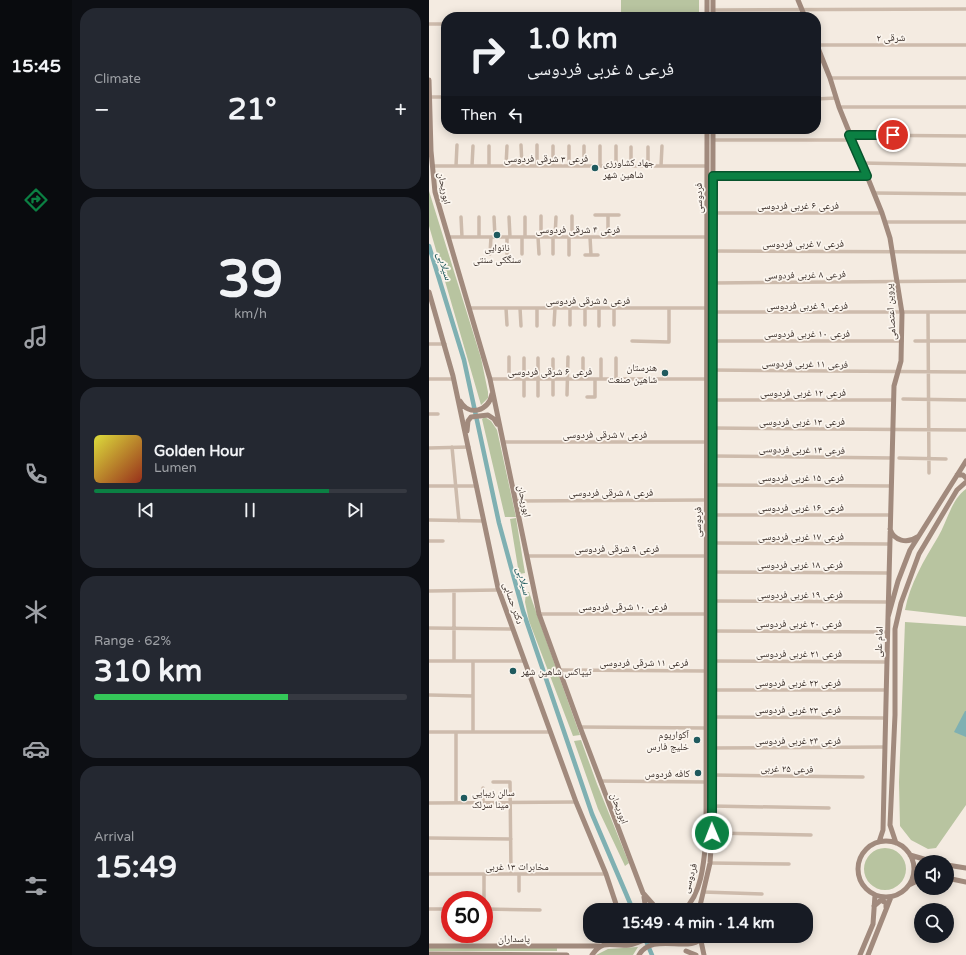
<!DOCTYPE html>
<meta charset="utf-8">
<style>
:root{--surface:#171b24;--page:#242831;--text:#f1f3f6;--muted:#9ea1a6;--line:#363941;--accent:#0b8043}
body{margin:0;font-family:"Varela Round","Noto Naskh Arabic",sans-serif;background:var(--page);color:var(--text);height:100vh;display:flex;flex-direction:column;font-size:15px;white-space:nowrap}
*{box-sizing:border-box;margin:0}
p{font-size:13px;color:var(--muted)}
.icon{flex:none;width:22px;height:22px;fill:none;stroke:currentColor;stroke-width:2;stroke-linecap:round;stroke-linejoin:round}
.map{position:relative;flex:1;overflow:hidden}
.drawer{display:flex;flex-direction:column;gap:8px;padding:8px;background:#0d0f14;width:357px}
.drawer>*{flex:none}
.hud{position:absolute;left:12px;top:12px;width:380px;height:122px;border-radius:16px;box-shadow:0 2px 10px #0003;background:#171b24;color:var(--text);overflow:hidden}
.controls{position:absolute;left:485px;top:855px;display:grid;gap:8px}
.controls a{display:grid;place-items:center;width:40px;height:40px;border-radius:50%;background:var(--surface);box-shadow:0 2px 10px #0003;font-size:20px}
.speed{position:absolute;left:12px;top:891px;display:flex;gap:8px;font-size:20px;font-weight:700;text-align:center}
.speed>*{display:grid;place-content:center;width:52px;height:52px;border-radius:50%;background:var(--surface);box-shadow:0 2px 10px #0003;line-height:1}
.speed .limit{border:6px solid #d22;background:#fff;color:#111}
.pin{position:absolute;display:grid;place-items:center;width:34px;height:34px;color:#fff;margin:-17px;border:2px solid #fff;border-radius:50%;box-shadow:0 1px 4px #0007}
.me{position:absolute;width:44px;margin:-22px;rotate:359deg;stroke-linejoin:round;filter:drop-shadow(0 0 3px #0008)}
.turn{display:flex;align-items:center;gap:14px;height:84px;padding:0 20px;font-size:18px}
.turn .icon{width:52px;height:52px;stroke-width:2.5}
.turn b{display:block;font-size:28px;line-height:34px}
.then{display:flex;align-items:center;height:38px;padding:0 20px;background:#0003;gap:8px;font-size:15px}
.big{font-size:30px;font-weight:700;line-height:1.1}
.drawer .widget{flex:1;display:flex;flex-direction:column;justify-content:center;gap:6px;min-width:0;padding:0 14px;border-radius:16px;background:var(--page)}
.drawer .dial{align-items:center;gap:0}
.dial b{font-size:52px;line-height:1}
.song{display:flex;align-items:center;gap:12px}
.cover{width:48px;height:48px;border-radius:6px;background:linear-gradient(135deg,hsl(60 70% 55%),hsl(10 70% 35%))}
.played{height:4px;border-radius:2px;background:linear-gradient(90deg,var(--accent) 75%,var(--line) 75%)}
.keys{display:flex;justify-content:space-around;direction:ltr}
.heat{display:flex;justify-content:space-between;align-items:center;font-size:22px;direction:ltr}
.charge{height:6px;border-radius:3px;background:linear-gradient(90deg,#34c759 62%,var(--line) 0)}
.trip{position:absolute;left:154px;top:903px;width:230px;height:40px;border-radius:16px;background:var(--surface);box-shadow:0 2px 10px #0003;font-weight:700;line-height:40px;text-align:center}
main{display:flex;flex:1;min-height:0}
.tab-bar{display:flex;flex-direction:column;width:72px;justify-content:space-around;align-items:center;background:#090b0e;color:var(--muted)}
.tab-bar .icon{width:28px;height:28px}
.tab-bar .selected{color:var(--accent)}
.tab-bar b{font-size:18px;color:var(--text)}
.map>svg:first-child{display:block}
</style>
<main>
<nav class="tab-bar">
<b>15:45</b>
<svg class="icon selected" aria-label="directions" viewBox="0 0 24 24"><path d="M12 3l9 9-9 9-9-9zM9 14v-3h6M13 9l2 2-2 2"/></svg>
<svg class="icon" aria-label="music" viewBox="0 0 24 24"><path d="M9 18V5l10-2v13"/><circle cx="6" cy="18" r="3"/><circle cx="16" cy="16" r="3"/></svg>
<svg class="icon" aria-label="phone" viewBox="0 0 24 24"><path d="M5 4h4l2 5-3 2q2 4 5 5l2-3 5 2v4C11 20 4 13 5 4z"/></svg>
<svg class="icon" aria-label="climate" viewBox="0 0 24 24"><path d="M12 3v18M4 7l16 10M4 17L20 7"/></svg>
<svg class="icon" aria-label="car" viewBox="0 0 24 24"><path d="M5 17H2v-5l4-1 3-4h7l3 4 3 1v5h-3M9 17h6M6 11h13"/><circle cx="7" cy="17" r="2"/><circle cx="17" cy="17" r="2"/></svg>
<svg class="icon" aria-label="filters" viewBox="0 0 24 24"><path d="M4 7h16M4 17h16"/><circle cx="9" cy="7" r="2"/><circle cx="15" cy="17" r="2"/></svg>
</nav>
<section class="drawer">
<div class="widget"><p>Climate</p>
<div class="heat"><a>−</a><b class="big">21°</b><a>+</a></div>
</div>
<div class="widget dial"><b>39</b><p>km/h</p></div>
<div class="widget">
<div class="song"><i class="cover"></i><div><b>Golden Hour</b><p>Lumen</p></div></div>
<div class="played"></div>
<div class="keys"><svg class="icon" aria-label="previous" viewBox="0 0 24 24"><path d="M18 5L8 12l10 7zM5 5v14"/></svg><svg class="icon" aria-label="pause" viewBox="0 0 24 24"><path d="M8 5v14M16 5v14"/></svg><svg class="icon" aria-label="next" viewBox="0 0 24 24"><path d="M6 5l10 7-10 7zM19 5v14"/></svg></div>
</div>
<div class="widget"><p>Range · 62%</p><b class="big">310 km</b><div class="charge"></div></div>
<div class="widget"><p>Arrival</p><b class="big">15:49</b></div>
</section>
<div class="map">
<svg width="537" height="955" viewBox="0 0 537 955">
<rect width="100%" height="100%" fill="#f4ebe1"/>
<path fill="#b8c4a0" d="M192 0H270V17H192Z
M0 191 52 358 59 392V398L52 405 0 226Z
M56 417 62 421 68 430 87 517H76L53 419Z
M537 489V617L476 610C481 584 495 560 509 537 518 522 522 500 537 489Z
M87 518 96 573 90 574 81 519Z
M97 592H100L151 735 144 736 100 621 96 602Z
M476 622 537 626V805L507 848 499 849 482 840 471 826 470 782Z
M152 740 168 784 200 863 196 866 169 809 145 741Z
M435 869a21 21 0 1 1 42 0a21 21 0 1 1-42 0Z
M232 936H268L262 942 226 940Z
M128 947V951H0V948Z
M209 947 204 955H167L179 949Z"/>
<path fill="#7fb0b2" d="M536 711H537V737L525 732Z"/>
<g fill="none" stroke-linecap="round" stroke-linejoin="round">
<path stroke="#7fb0b2" stroke-width="4.5" d="M0 246 35 360 70 523 94 611 163 814 204 910
M215 936 223 955"/>
<path stroke="#cdbbac" stroke-width="3.5" d="M284 10 537 9
M0 24H17
M388 45H537
M401 78H537
M1 97H17
M387 99 407 98
M410 107H537
M420 135 537 136
M284 140H422
M92 145 93 166
M108 145V166
M155 146V166
M219 147V166
M432 163 537 165
M3 166H278
M27 166 28 145
M43 166 44 146
M60 166V146
M77 166 78 146
M124 166V146
M140 166V146
M171 166V146
M187 166V146
M202 166V147
M232 166 233 146
M284 176H438
M445 193 537 194
M284 213H453
M166 215H190
M179 215V237
M112 216V237
M32 217 33 237
M65 217 66 237
M80 217 81 237
M96 217V237
M456 222H537
M19 237H278
M50 237V217
M109 237 110 254
M124 237V254
M126 237 127 217
M143 237V216
M161 237 162 255
M284 251 537 252
M61 254 62 237
M78 254V237
M93 254V237
M140 255V237
M156 255H169
M284 283 537 281
M41 308H278
M77 308 78 325
M91 308 92 326
M108 308V326
M170 308V326
M283 312H537
M499 313 500 473
M125 325 126 308
M141 325V308
M156 325V308
M185 325V308
M203 341 240 342V308
M283 341H473
M486 341H537
M0 344H16
M172 359V379
M283 370 537 372
M0 379H25
M61 379H278
M80 379V357
M154 379V358
M187 379V358
M124 395V359
M138 395 139 357
M95 396V358
M109 396V358
M158 397H166V379
M474 399 537 400
M283 400H464
M0 414H9
M283 428 537 430
M74 442H277
M23 447 30 521
M0 448 40 447
M283 456 463 458
M470 458 517 459
M283 485 462 486
M0 486H48
M87 501 278 500
M283 515H461
M0 520 55 521
M0 541H14
M283 543 460 544
M98 556H277
M283 572 459 573
M0 591 69 590
M25 591V661
M283 601 458 602
M110 614H277
M0 628 84 629
M283 631 458 632
M0 661H96
M44 661V732
M283 661 457 662
M130 670 277 671
M282 690H456
M0 695 44 696
M282 717 456 718
M151 727 277 728
M0 732H121
M27 732V803
M283 748 456 747
M282 775 434 777
M171 781 277 782
M64 782H81L82 874
M54 788V803
M0 803 147 802
M282 806 400 808
M283 833 382 835
M0 838 82 839
M281 863 360 864
M0 874H177
M90 891V874
M274 892 333 894
M55 900V874
M0 909H21
M55 909 111 910"/>
<path stroke="#a18a7d" stroke-width="5" d="M278 0V17
M369 0 376 17
M284 17V0
M387 43 401 78 410 107 453 213 461 238 473 313 472 361 465 386 459 617
M0 80 2 151 6 192 61 379 110 614 151 727 214 893 229 910
M0 292 24 376 69 588 147 802 177 874 189 910
M31 401C40 417 60 411 63 394
M38 431 39 421 42 417 59 415 65 419 68 424
M528 475H534L537 478
M461 529C465 541 478 544 488 537
M429 869a28 28 0 1 1 56 0a28 28 0 1 1-56 0Z
M450 842 454 830 459 617 469 581 481 550 537 461
M467 843 461 825 466 715V629L472 603 490 554 528 490 537 482
M481 855 505 862
M518 865 537 868
M492 866 490 871 492 873
M518 878 537 882
M480 885 492 879
M215 897 217 910
M445 906 452 900 457 903V907
M255 910C273 894 275 861 277 838L278 129
M270 910 281 863 283 833 284 129
M272 941 275 955
M177 944 184 936
M0 946H171
M257 951 267 955
M0 954 138 955
M163 955C175 938 183 947 200 945 208 944 217 939 224 936
M210 955C223 931 264 955 274 936
M431 955 444 924 446 895
M439 955 462 897"/>
</g>
<g fill="none" stroke-linecap="round" stroke-linejoin="round">
<g stroke="#07532c" stroke-width="10">
<path id="route" d="M283 833 284 176H438L420 135H464"/>
</g>
<use href="#route" stroke="#0b8043" stroke-width="7"/>
</g>
<g fill="#1f5a5e" stroke="#fbf5ee" stroke-width="1.5">
<circle cx="166" cy="168" r="4"/>
<circle cx="68" cy="235" r="4"/>
<circle cx="236" cy="373" r="4"/>
<circle cx="84" cy="671" r="4"/>
<circle cx="268" cy="740" r="4"/>
<circle cx="269" cy="773" r="4"/>
<circle cx="35" cy="798" r="4"/>
</g>
<g text-anchor="middle" stroke-width="3.5" stroke-linejoin="round" paint-order="stroke">
<g font-size="10" fill="#3b302b" stroke="#fbf5ee">
<text x="462" y="41">۲ شرقی</text>
<text x="117" y="162">فرعی ۳ شرقی فردوسی</text>
<text transform="translate(16 188) rotate(79)" y="4">ابوریحان</text>
<text transform="translate(269 198) rotate(-90)" y="4">فردوسی</text>
<text x="369" y="209">فرعی ۶ غربی فردوسی</text>
<text x="149" y="233">فرعی ۴ شرقی فردوسی</text>
<text x="374" y="247">فرعی ۷ غربی فردوسی</text>
<text transform="translate(376 274) rotate(-1)" y="4">فرعی ۸ غربی فردوسی</text>
<text x="159" y="304">فرعی ۵ شرقی فردوسی</text>
<text x="378" y="309">فرعی ۹ غربی فردوسی</text>
<text transform="translate(461 312) rotate(-94)" y="4">پروین اعتصامی</text>
<text x="378" y="337">فرعی ۱۰ غربی فردوسی</text>
<text transform="translate(376 363) rotate(1)" y="4">فرعی ۱۱ غربی فردوسی</text>
<text x="121" y="375">فرعی ۶ شرقی فردوسی</text>
<text x="374" y="396">فرعی ۱۲ غربی فردوسی</text>
<text x="373" y="425">فرعی ۱۳ غربی فردوسی</text>
<text x="176" y="438">فرعی ۷ شرقی فردوسی</text>
<text transform="translate(373 449) rotate(1)" y="4">فرعی ۱۴ غربی فردوسی</text>
<text x="372" y="481">فرعی ۱۵ غربی فردوسی</text>
<text x="182" y="496">فرعی ۸ شرقی فردوسی</text>
<text transform="translate(96 501) rotate(78)" y="4">ابوریحان</text>
<text x="372" y="511">فرعی ۱۶ غربی فردوسی</text>
<text transform="translate(268 522) rotate(-89)" y="4">فردوسی</text>
<text x="372" y="540">فرعی ۱۷ غربی فردوسی</text>
<text x="188" y="552">فرعی ۹ شرقی فردوسی</text>
<text x="371" y="568">فرعی ۱۸ غربی فردوسی</text>
<text x="371" y="598">فرعی ۱۹ غربی فردوسی</text>
<text transform="translate(85 603) rotate(71)" y="4">دکتر حسابی</text>
<text x="194" y="610">فرعی ۱۰ شرقی فردوسی</text>
<text x="370" y="627">فرعی ۲۰ غربی فردوسی</text>
<text transform="translate(449 642) rotate(-87)" y="4">امام علی</text>
<text x="370" y="657">فرعی ۲۱ غربی فردوسی</text>
<text x="215" y="666">فرعی ۱۱ شرقی فردوسی</text>
<text x="369" y="686">فرعی ۲۲ غربی فردوسی</text>
<text x="369" y="713">فرعی ۲۳ غربی فردوسی</text>
<text x="369" y="744">فرعی ۲۴ غربی فردوسی</text>
<text transform="translate(358 768) rotate(1)" y="4">فرعی ۲۵ غربی</text>
<text transform="translate(191 808) rotate(69)" y="4">ابوریحان</text>
<text x="88" y="870">مخابرات ۱۳ غربی</text>
<text transform="translate(260 878) rotate(-73)" y="4">فردوسی</text>
<text x="85" y="942">پاسداران</text>
</g>
<g font-size="10" fill="#3b302b" stroke="#fbf5ee" text-anchor="start">
<text x="174" y="166">جهاد کشاورزی<tspan x="174" dy="12">شاهین شهر</tspan></text>
<text x="68" y="251" text-anchor="middle">نانوایی<tspan x="68" dy="12">سنگکی سنتی</tspan></text>
<text x="228" y="371" text-anchor="end">هنرستان<tspan x="228" dy="12">شاهین صنعت</tspan></text>
<text x="92" y="675">تیپاکس شاهین شهر</text>
<text x="260" y="738" text-anchor="end">آکواریوم<tspan x="260" dy="12">خلیج فارس</tspan></text>
<text x="261" y="777" text-anchor="end">کافه فردوس</text>
<text x="43" y="796">سالن زیبایی<tspan x="43" dy="12">مینا سرلک</tspan></text>
</g>
<g font-size="11" font-style="italic" fill="#1f5a5e" stroke="#fbf5ee">
<text transform="translate(16 266) rotate(73)" y="4">سیلابی</text>
<text transform="translate(95 581) rotate(75)" y="4">سیلابی</text>
</g>
</g>
</svg>
<div class="controls">
<a><svg class="icon" aria-label="sound" viewBox="0 0 24 24"><path d="M4 9h4l5-4v14l-5-4H4zM17 9q2 3 0 6"/></svg></a>
<a><svg class="icon" aria-label="search" viewBox="0 0 24 24"><circle cx="10" cy="10" r="6"/><path d="M15 15l6 6"/></svg></a>
</div>
<div class="speed"><div class="limit">50</div></div>
<div class="pin" style="left:464px;top:135px;background:#d93025"><svg class="icon" aria-label="arrive" viewBox="0 0 24 24"><path d="M6 21V4h12l-3 4 3 4H6"/></svg></div>
<svg class="me" style="left:283px;top:833px" viewBox="-20 -20 40 40"><circle r="17" fill="#0b8043" stroke="#fff" stroke-width="3"/><path d="M0-11L8 9 0 5-8 9z" fill="#fff"/></svg>
<div class="trip">15:49 · 4 min · 1.4 km</div>
<div class="hud">
<div class="turn"><svg class="icon" aria-label="right" viewBox="0 0 24 24"><path d="M7 20v-9h11M14 6l5 5-5 5"/></svg><div><b>1.0 km</b>فرعی ۵ غربی فردوسی</div></div>
<div class="then">Then<svg class="icon" aria-label="left" viewBox="0 0 24 24"><path d="M17 20v-9H6M10 6l-5 5 5 5"/></svg></div>
</div>
</div>
</main>
